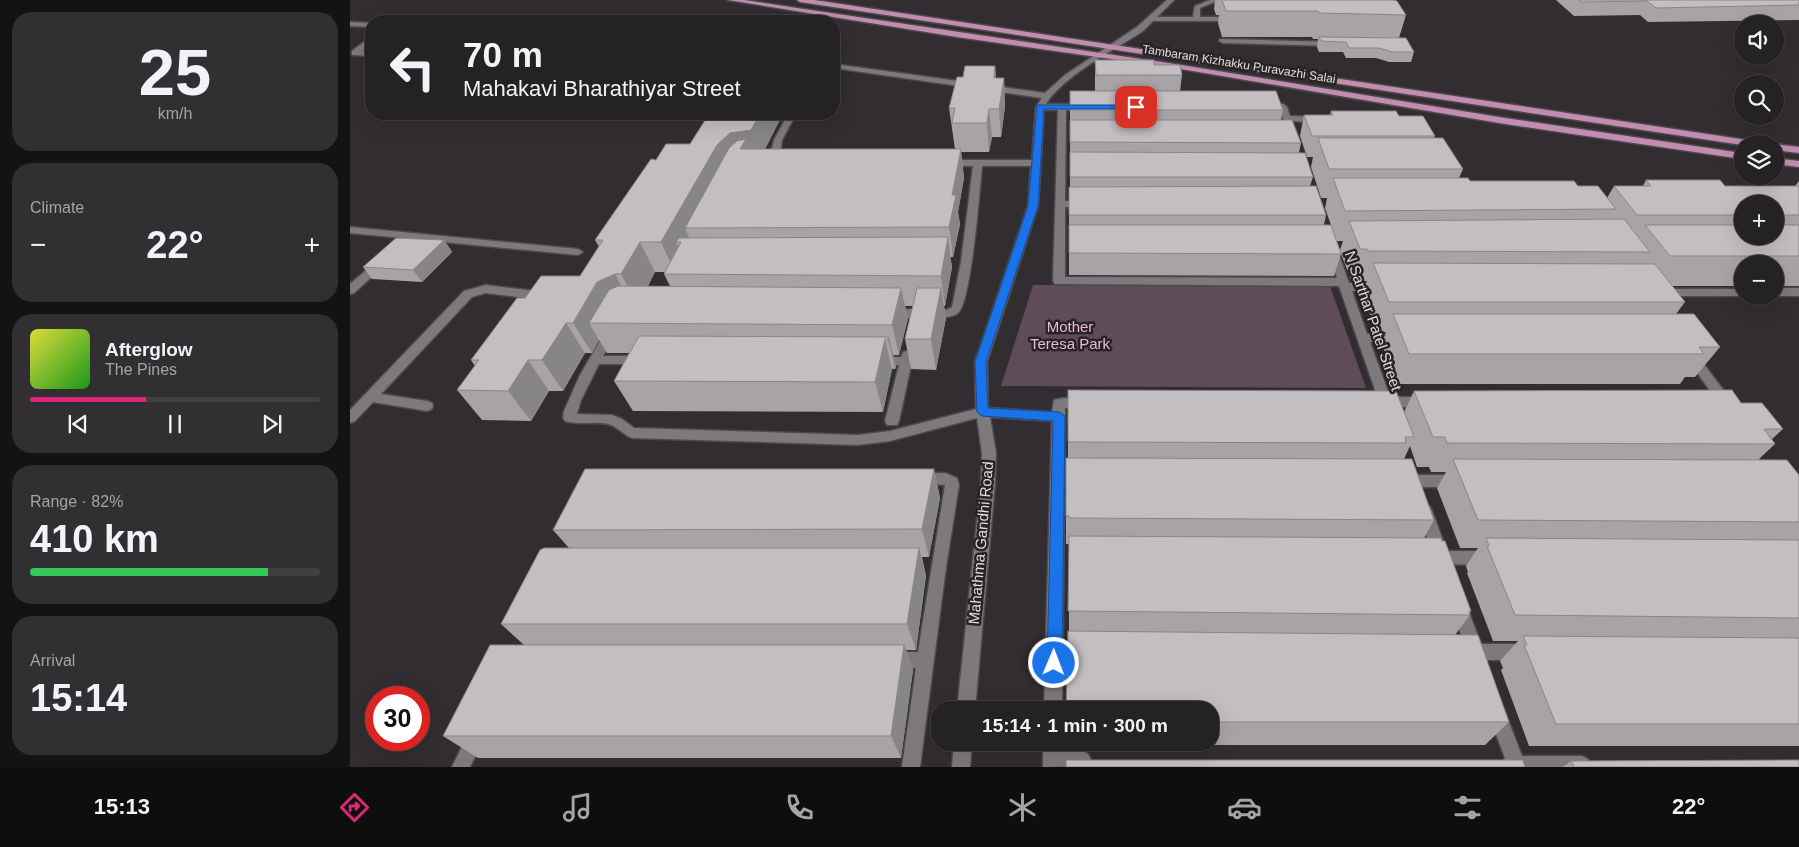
<!DOCTYPE html>
<meta charset="utf-8">
<style>
:root{--surface:#252224;--page:#312f31;--text:#f1f3f6;--muted:#a3a4a6;--line:#423f41;--accent:#db2777}
body{margin:0;font-family:Helvetica,sans-serif;background:var(--page);color:var(--text);height:100vh;display:flex;flex-direction:column;font-size:19px;white-space:nowrap}
*{box-sizing:border-box;margin:0}
p{font-size:16px;color:var(--muted)}
.icon{flex:none;width:28px;height:28px;fill:none;stroke:currentColor;stroke-width:2;stroke-linecap:round;stroke-linejoin:round}
.map{position:relative;flex:1;overflow:hidden}
.panel{display:flex;flex-direction:column;gap:12px;padding:12px;background:#141314;width:350px}
.panel>*{flex:none}
.banner{position:absolute;left:15px;top:15px;width:475px;height:105px;border-radius:20px;box-shadow:0 5px 20px #0002,0 0 0 1px var(--line);background:#252224;color:var(--text);overflow:hidden}
.fabs{position:absolute;left:1384px;top:15px;display:grid;gap:10px}
.fabs a{display:grid;place-items:center;width:50px;height:50px;border-radius:50%;background:var(--surface);box-shadow:0 5px 20px #0002,0 0 0 1px var(--line);font-size:25px}
.speed{position:absolute;left:15px;top:686px;display:flex;gap:10px;font-size:25px;font-weight:700;text-align:center}
.speed>*{display:grid;place-content:center;width:65px;height:65px;border-radius:50%;background:var(--surface);box-shadow:0 5px 20px #0002,0 0 0 1px var(--line);line-height:1}
.speed .limit{border:8px solid #d22;background:#fff;color:#111}
.pin{position:absolute;display:grid;place-items:center;width:42px;height:42px;color:#fff;margin:-21px;border-radius:10px;box-shadow:0 2px 8px #0006}
.me{position:absolute;width:55px;margin:-28px;rotate:1deg;stroke-linejoin:round;filter:drop-shadow(0 0 4px #0008)}
.turn{display:flex;align-items:center;gap:18px;height:105px;padding:0 15px;font-size:22px}
.turn .icon{width:65px;height:65px;stroke-width:2.5}
.turn b{display:block;font-size:35px;line-height:42px}
.big{font-size:38px;font-weight:800;line-height:1.1}
.panel .widget{flex:1;display:flex;flex-direction:column;justify-content:center;gap:8px;min-width:0;padding:0 18px;border-radius:20px;background:var(--page)}
.panel .dial{align-items:center;gap:0}
.dial b{font-size:65px;line-height:1}
.song{display:flex;align-items:center;gap:15px}
.cover{width:60px;height:60px;border-radius:8px;background:linear-gradient(135deg,hsl(60 70% 55%),hsl(120 70% 35%))}
.played{height:5px;border-radius:2px;background:linear-gradient(90deg,var(--accent) 40%,var(--line) 40%)}
.keys{display:flex;justify-content:space-around;direction:ltr}
.heat{display:flex;justify-content:space-between;align-items:center;font-size:28px;direction:ltr}
.charge{height:8px;border-radius:4px;background:linear-gradient(90deg,#34c759 82%,var(--line) 0)}
.trip{position:absolute;left:581px;top:701px;width:288px;height:50px;border-radius:20px;background:var(--surface);box-shadow:0 5px 20px #0002,0 0 0 1px var(--line);font-weight:800;line-height:50px;text-align:center}
.tab-bar{display:flex;height:80px;justify-content:space-around;align-items:center;background:#0f0e0e;color:var(--muted)}
.tab-bar .icon{width:35px;height:35px}
.tab-bar .current{color:var(--accent)}
.tab-bar b{font-size:22px;color:var(--text)}
main{display:flex;flex:1;min-height:0}
.map>svg:first-child{display:block}
</style>
<main>
<section class="panel">
<div class="widget dial"><b>25</b><p>km/h</p></div>
<div class="widget"><p>Climate</p>
<div class="heat"><a>−</a><b class="big">22°</b><a>+</a></div>
</div>
<div class="widget">
<div class="song"><i class="cover"></i><div><b>Afterglow</b><p>The Pines</p></div></div>
<div class="played"></div>
<div class="keys"><svg class="icon" aria-label="previous" viewBox="0 0 24 24"><path d="M18 5L8 12l10 7zM5 5v14"/></svg><svg class="icon" aria-label="pause" viewBox="0 0 24 24"><path d="M8 5v14M16 5v14"/></svg><svg class="icon" aria-label="next" viewBox="0 0 24 24"><path d="M6 5l10 7-10 7zM19 5v14"/></svg></div>
</div>
<div class="widget"><p>Range · 82%</p><b class="big">410 km</b><div class="charge"></div></div>
<div class="widget"><p>Arrival</p><b class="big">15:14</b></div>
</section>
<div class="map">
<svg width="1449" height="767" viewBox="0 0 1449 767">
<rect width="100%" height="100%" fill="#312d30"/>
<path fill="#604c58" d="M683 285 980 286 1016 388 651 386Z"/>
<g fill="none" stroke-linecap="round" stroke-linejoin="round">
<g stroke="#4d4a4c" stroke-width="3">
<path id="minor" d="M817 0H824L807 17H843L845 6 860 0H869L850 8V17H884L888 19 884 21H803L793 31C764 50 713 76 696 104H735L739 107 735 110H716L715 201H736L741 204 736 207H715V277L987 278 977 249 982 246 986 247 999 283H1030L1036 287 1030 291H1002L1017 334H1051L1057 338 1051 342H1020L1040 397H1075L1080 399 1081 402 1080 405 1075 407H1043L1042 410H1032L989 286 705 284 703 281 708 110H694L688 206 637 362 638 408 702 412 704 400C714 397 730 397 740 400L741 403 740 406 715 408 712 710H694L702 421 640 417 646 453 645 483 625 710H607L631 483 632 453 627 418 540 441 508 445 282 438C274 435 269 428 261 425 248 420 230 426 215 421L213 418 214 411 230 375 257 329 261 328 267 332 253 356H291L297 360 291 364H249L231 400 227 414 262 415 272 419 284 428 508 435 540 431 626 409 625 362 678 206 681 166H632C630 188 621 304 608 313 597 322 555 317 540 317L534 313 540 309 596 310 602 307 611 262 623 166H596L591 163 596 160H682L686 107 692 98 484 68V64L695 93 715 75 787 27Z
M0 22 21 23V27L0 26Z
M18 39H21V44L12 51 21 52V56L2 55V51Z
M870 39 984 42 988 44 984 46 873 43 869 41Z
M933 104 937 107 940 116 970 117 974 120 970 123 942 121 947 136 946 138H940L930 110H915L911 107 915 104Z
M438 114H446L432 140 429 162 424 165 421 164 419 162 424 140Z
M0 227 228 249 233 252 228 255 0 233Z
M30 261 35 264 34 266 4 293 0 294V284L26 262Z
M136 285 185 291 191 295 185 299 136 293 122 297 31 394 77 401 82 403 83 406 82 409 77 411 23 402 5 421 0 423V410L114 291Z
M1425 288H1449V296H1425Z
M1311 289H1392L1394 296H1307L1305 293Z
M557 351 563 355 562 361 549 421 547 425H537L535 421 549 365H529L523 361 529 357H551L553 352Z
M1342 353 1346 354 1381 400 1382 403 1381 406H1371L1338 360 1336 357Z
M569 473H595L607 478 609 485 596 567 570 767H552L566 668H544L538 666 536 660 538 654 544 652H568L595 485 564 483 562 479 564 475Z
M1053 475H1108L1113 477 1115 481 1113 485 1108 487H1053L1048 485 1046 481 1048 477Z
M1075 505 1080 507 1082 511 1097 551H1139L1144 553 1147 558 1144 563 1139 565 1086 564 1081 562 1078 557 1082 552 1068 511 1070 507Z
M1109 600 1115 602 1131 644H1174L1180 646 1182 652 1180 658 1174 660H1117L1111 658 1109 652 1111 646 1115 645 1101 607 1103 602Z
M1147 704 1153 707 1172 756H1232L1238 759 1240 767H1151L1150 765 1155 758 1138 713 1141 707Z
M125 729 131 732 134 738 120 767H102L119 732Z
M604 742H622L620 767H602Z
M693 742H711V751H732L738 754 741 760 738 766 693 767Z"/>
</g>
<g stroke="#4d4a4c" stroke-width="3">
<path id="major" d="M378 0H394L825 64 1155 118 1392 153V159L1155 124 825 68 607 37Z
M447 0H464L1404 141 1408 144 1392 145 450 2Z
M1425 144 1449 147V153L1425 150Z
M1425 158 1449 161V167L1425 164Z"/>
</g>
<use href="#minor" fill="#7e797c" fill-rule="evenodd"/>
<use href="#major" fill="#c38cb1" fill-rule="evenodd"/>
</g>
<path fill="#a8a3a6" fill-rule="evenodd" d="M865 0H1042L1056 15 1049 38 1064 52 1061 62H1039L1026 58H996L993 52H969L967 47 968 39H963L962 37H872L868 23 869 15H866L864 9Z
M1206 0H1449V20L1298 22 1290 15 1224 16Z
M745 60 804 65 832 75 830 91 933 110 931 120 951 143 949 152 963 177 960 186 976 215 974 225H981L975 208 977 198H971L961 167 963 157H957L950 136 954 115H980L981 111 1049 116 1085 136 1084 138 1113 169 1109 178 1120 181 1228 186 1257 198 1264 186H1293L1296 180 1375 186H1445L1449 181V286H1425V264H1392V286H1322L1335 302 1326 314 1370 347 1345 377H1335L1330 384H1046L1032 344 1036 332H1027L1012 293 1017 281H1008L1007 279H1001L991 254 984 276 719 275V187H720V91H745ZM1392 204H1425V236H1392ZM987 241H993L990 250Z
M645 66 646 78H654L655 106 651 137H642L639 152H611L614 178 608 212 610 224 603 257H600L602 267 595 306H594L596 318 586 370 561 369 555 339 563 306H555L558 318 549 355H543L546 367 545 369H542L533 412 283 411 264 381 279 353H257L249 340 242 353H235L213 391H199L181 421 132 420 107 390 125 366 121 360 175 298 230 276 249 247 245 240 306 160 340 144 432 116 415 149H605L599 108 613 77ZM305 272H315L314 274 320 286H298Z
M94 240 102 252 72 282 22 279 13 267Z
M718 390 1054 412 1064 391 1391 403 1433 429 1422 439 1425 444 1409 459 1449 475V746H1179L1151 670 1153 668 1150 661 1168 641H1143L1117 573 1118 572 1116 566 1128 548H1110L1087 488 1096 472H1081L1079 467H1067L1060 446 1054 459 1084 520 1074 538 1121 611 1120 613V615L1105 635 1159 722 1135 745H717V742H860V710L719 631V544H716V516L718 458Z
M584 469 590 498 579 557H572L576 576 566 650H556L563 670 551 758H128L93 736 174 645 151 624 219 548 203 530Z
M1221 761 1449 767H1213Z"/>
<path fill="#888587" d="M645 66 647 94 644 78Z
M654 78 655 106 651 137 649 109Z
M639 109 642 137 639 152 637 123Z
M410 114H431L432 116 410 159 335 228 341 242H326L333 257 325 272 311 242 367 145 380 133Z
M611 149 614 178 608 212 610 224 603 257 599 227 602 195Z
M598 237 602 267 595 306 591 276Z
M94 240 102 252 72 282 63 270Z
M290 242 305 272 287 304 271 274Z
M265 274 281 304 239 323 249 340 242 353 223 323 247 282Z
M551 288 558 318 549 355 542 325Z
M591 288 596 318 586 370 581 339Z
M216 323 235 353 213 391 192 360Z
M539 337 546 367 545 369 538 339Z
M535 339 542 369 533 412 525 382Z
M178 360 199 391 181 421 158 391Z
M584 469 590 498 579 557 572 529Z
M569 548 576 576 566 650 557 624Z
M554 645 563 670 551 758 541 736Z"/>
<path fill="#c3bec1" stroke="#888587" d="M872 0H1042L1047 1 1056 15 969 13 968 11H876Z
M1228 0H1449V5L1306 8 1297 1 1231 2Z
M969 37 1056 38 1064 52H1042L1029 48H999L996 42 971 41Z
M745 60H804V65H830L832 75H746Z
M615 66H645L644 78H654L649 109H639L637 123H602L605 108H599L607 77H613Z
M720 91H926L933 110H720Z
M981 111H1046L1049 116H1073L1085 136H962L954 115H983Z
M359 114H410L401 130 380 133 367 145 311 242H290L271 274H265L247 282 223 323H216L192 360H178L158 391 107 390 129 360H121L167 298H175L191 276H230L253 240H245L301 159 306 160 316 144H340Z
M720 120H942L951 143 720 142Z
M968 138H1093L1113 169H979Z
M396 139 390 149H611L602 195H606L599 227 335 228 379 148 387 141Z
M720 152 955 153 963 177H720Z
M983 178H1118L1120 181H1224L1228 186H1248L1266 209 995 211Z
M1296 180H1370L1375 186H1449V215H1425V204H1392V215H1287L1264 186H1301Z
M966 186 976 215H719V187Z
M1274 219 1300 252 1018 251 1017 249H1010L999 221Z
M719 225H981L991 254 719 253Z
M1295 225H1392V236H1425V225H1449V256H1320Z
M598 237 591 276 314 274 331 242H326L329 238Z
M46 238 94 240 63 270 13 267Z
M1023 263 1305 264 1335 302H1039Z
M268 286 551 288 542 325 239 323 259 290Z
M567 288H591L581 339H555Z
M1043 314H1344L1370 347H1349L1354 354H1059Z
M289 336 539 337 538 339H535L525 382 264 381Z
M718 390 1046 391 1064 437H1055L1056 443 718 442Z
M1382 390 1391 403H1412L1433 429H1414L1425 444 1097 443 1095 437H1083L1064 391Z
M716 458 1062 459 1084 520 719 518V516H716Z
M1103 459 1437 460 1449 475V522L1128 520Z
M235 469H584L572 529 203 530Z
M719 536 1091 538 1092 541H1095L1121 611H1119L1120 615 718 611Z
M1136 538 1449 540V618L1165 615 1137 546H1139Z
M194 548H569L557 624H151L190 550Z
M718 631 1128 635 1159 722H860V710H716Z
M1173 636 1449 638V724H1206L1174 645H1177Z
M140 645H554L541 736H93Z
M716 760H1173L1175 767H716Z
M1449 760V767H1224L1221 761Z"/>
<path fill="#1a73e8" stroke="#114b97" d="M687 105H786L790 107 786 109H694L688 206 636 362 638 408 709 412 715 416 712 663 709 668 704 670 699 668 697 663 703 421 632 416 627 412 625 362 678 206Z"/>
<g text-anchor="middle" stroke-width="5" stroke-linejoin="round" paint-order="stroke">
<g font-size="12" fill="#e0dddf" stroke="#282426">
<text transform="translate(889 64) rotate(9)" y="4">Tambaram Kizhakku Puravazhi Salai</text>
</g>
<g font-size="15" fill="#e0dddf" stroke="#282426">
<text transform="translate(1023 321) rotate(71)" y="5">N Sarthar Patel Street</text>
<text transform="translate(631 543) rotate(-85)" y="5">Mahathma Gandhi Road</text>
</g>
<g font-size="15" fill="#eeb7db" stroke="#282426">
<text x="720" y="332">Mother<tspan x="720" dy="17">Teresa Park</tspan></text>
</g>
</g>
</svg>
<div class="fabs">
<a><svg class="icon" aria-label="sound" viewBox="0 0 24 24"><path d="M4 9h4l5-4v14l-5-4H4zM17 9q2 3 0 6"/></svg></a>
<a><svg class="icon" aria-label="search" viewBox="0 0 24 24"><circle cx="10" cy="10" r="6"/><path d="M15 15l6 6"/></svg></a>
<a><svg class="icon" aria-label="layers" viewBox="0 0 24 24"><path d="M12 4l9 5-9 5-9-5zM3 14l9 5 9-5"/></svg></a>
<a>+</a>
<a>−</a>
</div>
<div class="speed"><div class="limit">30</div></div>
<div class="pin" style="left:786px;top:107px;background:#d93025"><svg class="icon" aria-label="arrive" viewBox="0 0 24 24"><path d="M6 21V4h12l-3 4 3 4H6"/></svg></div>
<svg class="me" style="left:704px;top:663px" viewBox="-20 -20 40 40"><circle r="17" fill="#1a73e8" stroke="#fff" stroke-width="3"/><path d="M0-11L8 9 0 5-8 9z" fill="#fff"/></svg>
<div class="trip">15:14 · 1 min · 300 m</div>
<div class="banner">
<div class="turn"><svg class="icon" aria-label="left" viewBox="0 0 24 24"><path d="M17 20v-9H6M10 6l-5 5 5 5"/></svg><div><b>70 m</b>Mahakavi Bharathiyar Street</div></div>
</div>
</div>
</main>
<nav class="tab-bar">
<b>15:13</b>
<svg class="icon current" aria-label="directions" viewBox="0 0 24 24"><path d="M12 3l9 9-9 9-9-9zM9 14v-3h6M13 9l2 2-2 2"/></svg>
<svg class="icon" aria-label="music" viewBox="0 0 24 24"><path d="M9 18V5l10-2v13"/><circle cx="6" cy="18" r="3"/><circle cx="16" cy="16" r="3"/></svg>
<svg class="icon" aria-label="phone" viewBox="0 0 24 24"><path d="M5 4h4l2 5-3 2q2 4 5 5l2-3 5 2v4C11 20 4 13 5 4z"/></svg>
<svg class="icon" aria-label="climate" viewBox="0 0 24 24"><path d="M12 3v18M4 7l16 10M4 17L20 7"/></svg>
<svg class="icon" aria-label="car" viewBox="0 0 24 24"><path d="M5 17H2v-5l4-1 3-4h7l3 4 3 1v5h-3M9 17h6M6 11h13"/><circle cx="7" cy="17" r="2"/><circle cx="17" cy="17" r="2"/></svg>
<svg class="icon" aria-label="filters" viewBox="0 0 24 24"><path d="M4 7h16M4 17h16"/><circle cx="9" cy="7" r="2"/><circle cx="15" cy="17" r="2"/></svg>
<b>22°</b>
</nav>
